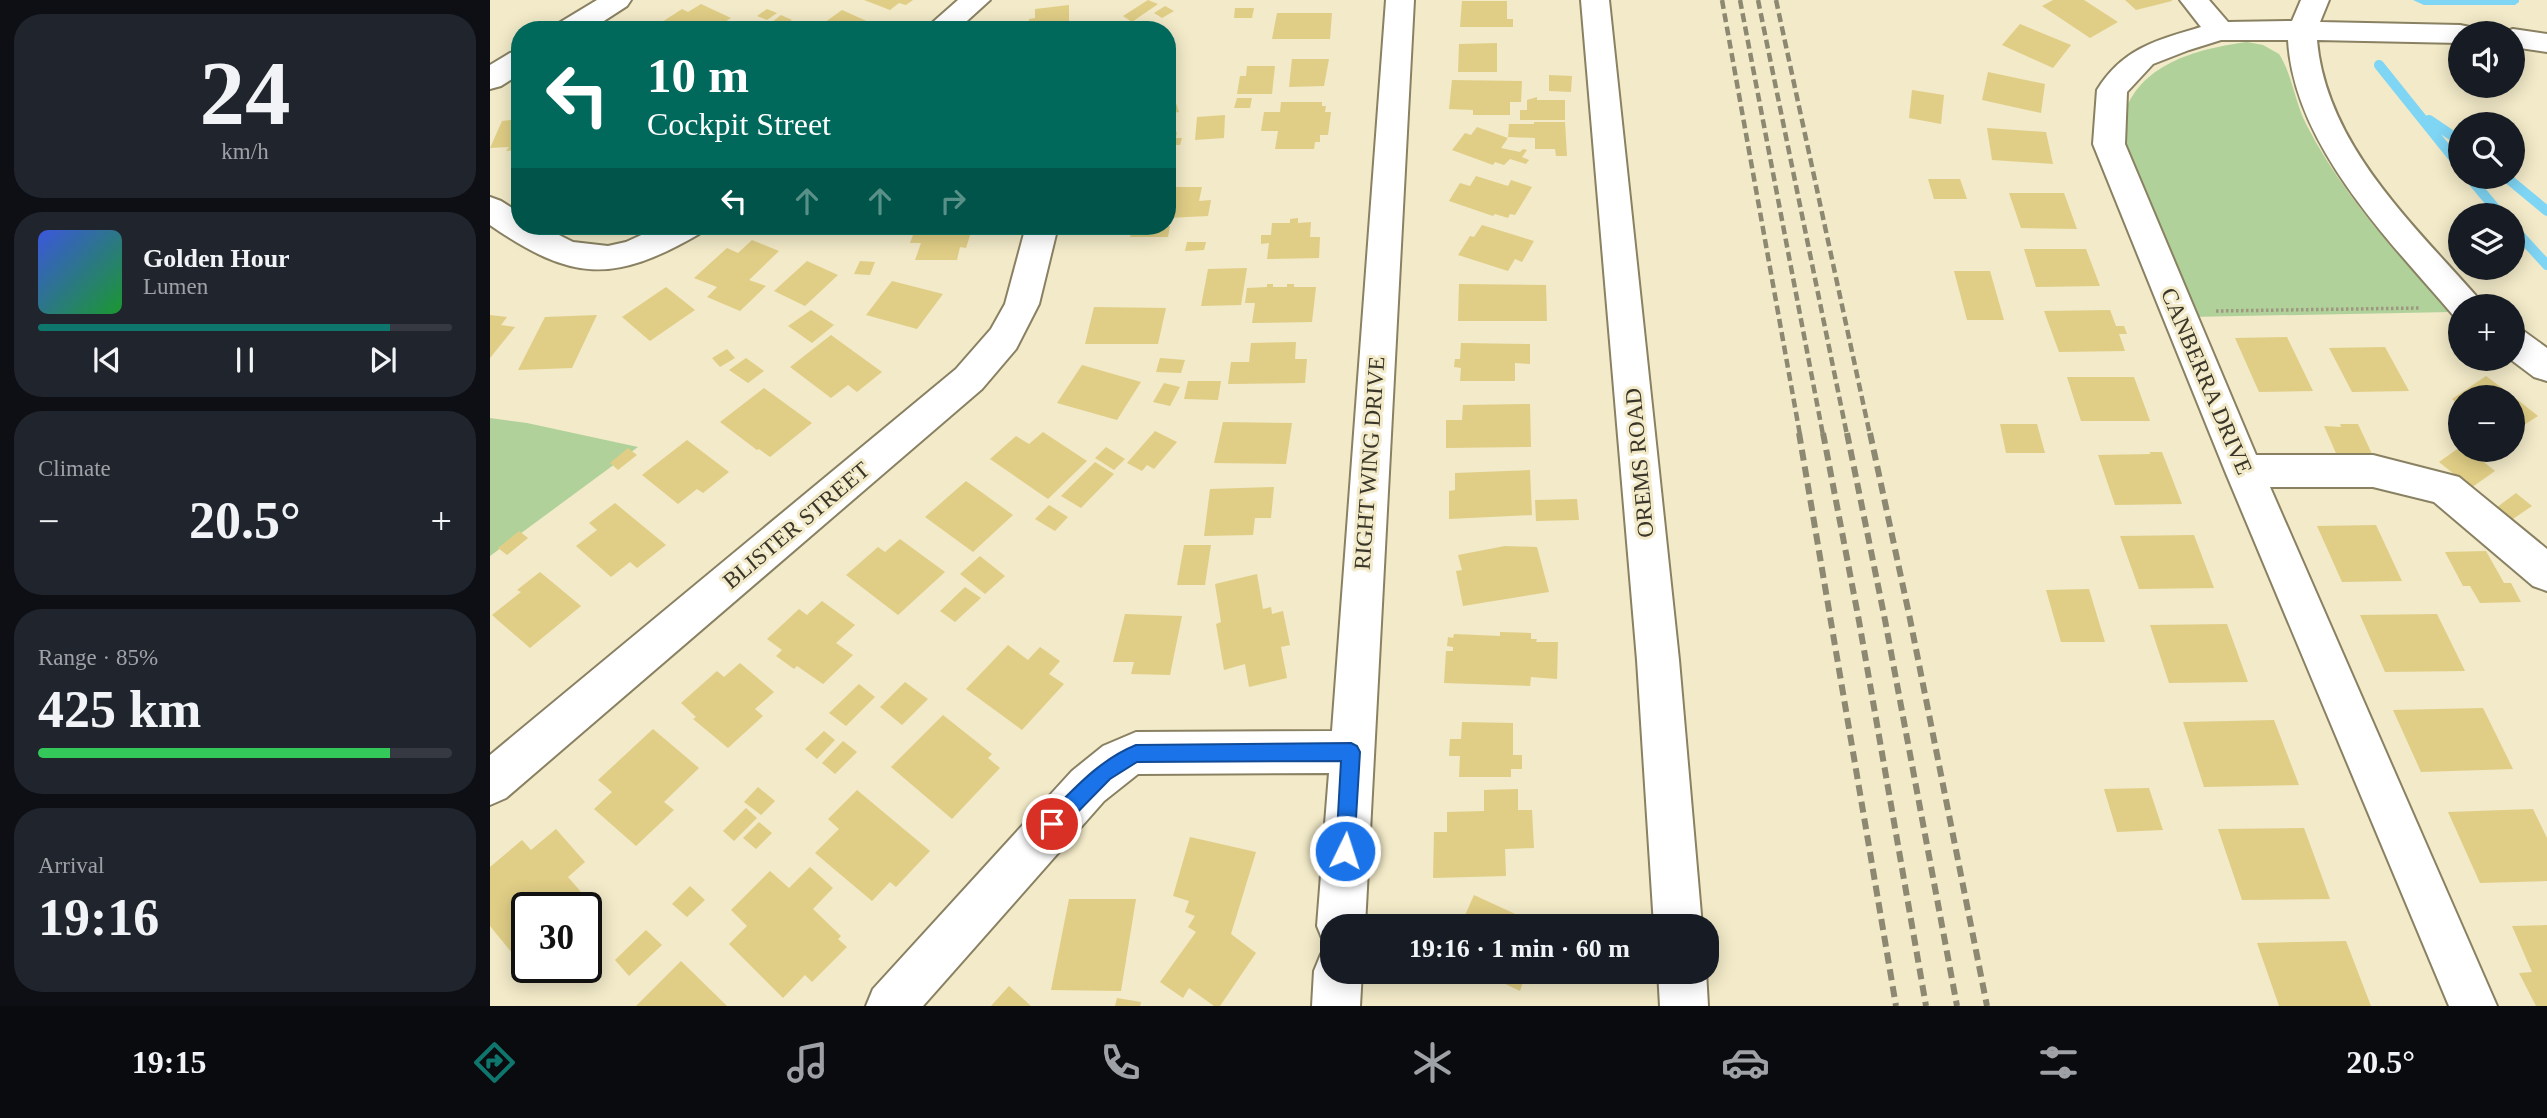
<!DOCTYPE html>
<meta charset="utf-8">
<style>
:root{--surface:#171b24;--page:#20242c;--text:#f1f3f6;--muted:#9ea1a6;--line:#363941;--accent:#0f766e}
body{margin:0;font-family:Georgia,serif;background:var(--page);color:var(--text);height:100vh;display:flex;flex-direction:column;font-size:26px;white-space:nowrap}
*{box-sizing:border-box;margin:0}
p{font-size:23px;color:var(--muted)}
.icon{flex:none;width:38px;height:38px;fill:none;stroke:currentColor;stroke-width:2;stroke-linecap:round;stroke-linejoin:round}
.map{position:relative;flex:1;overflow:hidden}
.sheet{display:flex;flex-direction:column;gap:14px;padding:14px;background:#0d0f14;width:490px}
.sheet>*{flex:none}
.top-card{position:absolute;left:21px;top:21px;width:665px;height:214px;border-radius:28px;box-shadow:0 4px 18px #0003;background:#00695c;color:#fff;overflow:hidden}
.buttons{position:absolute;left:1958px;top:21px;display:grid;gap:14px}
.buttons a{display:grid;place-items:center;width:77px;height:77px;border-radius:50%;background:var(--surface);box-shadow:0 4px 18px #0003;font-size:35px}
.speed{position:absolute;left:21px;top:892px;display:flex;gap:14px;font-size:35px;font-weight:700;text-align:center}
.speed>*{display:grid;place-content:center;width:91px;height:91px;border-radius:50%;background:var(--surface);box-shadow:0 4px 18px #0003;line-height:1}
.speed .limit{border:4px solid #111;border-radius:10px;background:#fff;color:#111}
.pin{position:absolute;display:grid;place-items:center;width:60px;height:60px;color:#fff;margin:-30px;border:4px solid #fff;border-radius:50%;box-shadow:0 2px 7px #0007}
.me{position:absolute;width:77px;margin:-38px;rotate:4deg;stroke-linejoin:round;filter:drop-shadow(0 0 5px #0008)}
.turn{display:flex;align-items:center;gap:24px;height:147px;padding:0 21px;font-size:32px}
.turn .icon{width:91px;height:91px;stroke-width:2.5}
.turn b{display:block;font-size:49px;line-height:60px}
.lanes{display:flex;align-items:center;height:66px;padding:0 21px;background:#0003;justify-content:center;gap:35px;direction:ltr}
.lanes .off{opacity:.35}
.big{font-size:52px;font-weight:800;line-height:1.1}
.sheet .widget{flex:1;display:flex;flex-direction:column;justify-content:center;gap:10px;min-width:0;padding:0 24px;border-radius:28px;background:var(--page)}
.sheet .dial{align-items:center;gap:0}
.dial b{font-size:91px;line-height:1}
.song{display:flex;align-items:center;gap:21px}
.cover{width:84px;height:84px;border-radius:10px;background:linear-gradient(135deg,hsl(230 70% 55%),hsl(130 70% 35%))}
.played{height:7px;border-radius:4px;background:linear-gradient(90deg,var(--accent) 85%,var(--line) 85%)}
.keys{display:flex;justify-content:space-around;direction:ltr}
.heat{display:flex;justify-content:space-between;align-items:center;font-size:38px;direction:ltr}
.charge{height:10px;border-radius:5px;background:linear-gradient(90deg,#34c759 85%,var(--line) 0)}
.trip{position:absolute;left:830px;top:914px;width:399px;height:70px;border-radius:28px;background:var(--surface);box-shadow:0 4px 18px #0003;font-weight:800;line-height:70px;text-align:center}
.tab-bar{display:flex;height:112px;justify-content:space-around;align-items:center;background:#090b0e;color:var(--muted)}
.tab-bar .icon{width:49px;height:49px}
.tab-bar .selected{color:var(--accent)}
.tab-bar b{font-size:32px;color:var(--text)}
main{display:flex;flex:1;min-height:0}
.map>svg:first-child{display:block}
</style>
<main>
<section class="sheet">
<div class="widget dial"><b>24</b><p>km/h</p></div>
<div class="widget">
<div class="song"><i class="cover"></i><div><b>Golden Hour</b><p>Lumen</p></div></div>
<div class="played"></div>
<div class="keys"><svg class="icon" aria-label="previous" viewBox="0 0 24 24"><path d="M18 5L8 12l10 7zM5 5v14"/></svg><svg class="icon" aria-label="pause" viewBox="0 0 24 24"><path d="M8 5v14M16 5v14"/></svg><svg class="icon" aria-label="next" viewBox="0 0 24 24"><path d="M6 5l10 7-10 7zM19 5v14"/></svg></div>
</div>
<div class="widget"><p>Climate</p>
<div class="heat"><a>−</a><b class="big">20.5°</b><a>+</a></div>
</div>
<div class="widget"><p>Range · 85%</p><b class="big">425 km</b><div class="charge"></div></div>
<div class="widget"><p>Arrival</p><b class="big">19:16</b></div>
</section>
<div class="map">
<svg width="2057" height="1006" viewBox="0 0 2057 1006">
<rect width="100%" height="100%" fill="#f2eac8"/>
<path fill="#b0d19a" d="M1757 42 1773 45 1789 54C1802 74 1805 102 1816 124 1852 194 1907 255 1961 312L1700 317 1632 139C1633 130 1633 120 1635 112 1652 62 1712 48 1757 42Z
M0 418 37 423 148 447 0 556Z"/>
<path fill="#7fd5f4" d="M1923 0H2029V2L2025 5H1934Z"/>
<g fill="none" stroke-linecap="round" stroke-linejoin="round">
<path stroke="#7fd5f4" stroke-width="10" d="M1889 65 1970 166
M1939 120 1970 141
M1979 177 2011 215
M2016 177 2057 211
M2023 228 2057 265"/>
</g>
<path fill="#e0ce86" d="M374 0H423L416 5 409 3 400 10Z
M658 0 668 4 642 22 633 16Z
M1563 0H1594L1628 22 1600 38 1552 6Z
M1635 0H1682V1L1646 10Z
M972 1H1017V19H1023V27H970Z
M211 4 241 18 223 30H187L172 22 192 9 198 12Z
M579 5V28L538 30 539 19 545 18V9Z
M675 6 684 11 672 18 664 13Z
M745 8H764L762 18H744Z
M277 9 287 13 277 20 267 16Z
M352 10 381 23 371 30H324Z
M787 13H842L840 39H782Z
M291 15 302 20 293 26 282 22Z
M1530 24 1581 45 1563 68 1512 45Z
M1007 43V72H968L969 44Z
M802 59H839L834 86 799 87Z
M757 66H785L782 94H747L750 76H756Z
M1498 72 1555 84 1551 113 1492 100Z
M1059 75 1082 76 1081 92 1059 91Z
M677 76 689 112 677 114Z
M962 80 1032 81 1031 102H1020V115H983V110L959 109Z
M1422 90 1454 95 1451 124 1419 118Z
M1047 97V100H1075V120H1030V110H1037V100Z
M747 98H762L760 108H744Z
M791 102H832V106H836L835 112H841L838 135H830V142H825L824 149H785L788 131H771L774 112H790Z
M735 115 734 138 705 140 707 117Z
M30 119V150L16 151 19 147 0 148 12 121Z
M1044 122H1075L1077 156H1066L1065 149H1045V138L1018 137 1019 124H1044Z
M987 127 1018 138 1011 148 1030 152 1033 149 1037 150 1032 157 1039 160 1036 164 1020 159 1014 165 1005 162 1003 165 962 150 975 133 981 135Z
M1497 128 1556 132 1563 164 1502 160Z
M687 132 686 138H692L690 145H685L682 165H677V133Z
M986 176 1018 186 1021 180 1042 187 1025 215 1020 214 1018 218 1005 214 1003 216 959 201 970 183 980 186Z
M1438 179H1470L1477 199H1444Z
M677 187H712L709 201 721 200 718 216 677 218Z
M1519 193H1574L1587 229 1531 228Z
M808 218V223L821 222 820 237H830L829 258 777 259 779 243 771 244V235H781L782 223H800V219Z
M992 225 1044 241 1032 262 1025 259 1018 271 968 255 980 236 984 237Z
M483 226 476 248 470 247 467 260H425L431 243H420L426 227Z
M643 226H680L678 237H640Z
M262 240 289 251 259 280 276 286 250 311 217 297 227 287 204 278 237 248 248 253Z
M697 242H716L714 250 695 251Z
M1534 249H1596L1610 286 1546 287Z
M317 261 348 275 315 306 284 291Z
M370 261 385 262 380 275 364 274Z
M757 268 751 305 711 306 718 269Z
M1464 271H1500L1514 320H1477Z
M402 281 453 294 427 329 376 315Z
M777 284H783V287H797V284H804V287H826L822 322 762 323 765 303H755L757 288 777 287Z
M969 284 1056 285 1057 321H968Z
M176 287 205 310 160 341 132 317Z
M604 307 676 308 668 344H595Z
M321 310 344 325 322 343 298 326Z
M1620 310 1626 326H1634L1637 334H1629L1635 351 1569 352 1554 311Z
M0 315 17 317 11 325 25 327 0 358Z
M107 315 82 368 28 370 55 317Z
M341 335 392 372 367 392 358 385 341 398 300 367Z
M1797 337 1823 391 1769 392 1745 338Z
M806 342 805 359H817L815 383 738 384 741 362H759L761 343Z
M971 343 1040 344V364L1025 363V381H970L971 368 964 367 965 359H970Z
M1895 347 1919 391 1862 392 1839 348Z
M237 349 245 358 230 367 222 358Z
M256 358 274 371 258 383 239 370Z
M670 358 695 360 691 373 666 372Z
M592 365 651 382 627 420 567 403Z
M1996 376 2024 397 2048 416 2023 432V397H1970V406L1962 399Z
M1577 377H1644L1660 421H1591Z
M698 381H731L728 400 694 399Z
M674 383 690 387 680 406 663 402Z
M274 388 322 423 280 457 269 449 267 450 230 422Z
M1040 404 1041 447 956 448V420H972L973 405Z
M733 422 802 423 796 464 724 463Z
M1510 424H1547L1555 453H1516Z
M1850 424H1868L1883 456 1849 460 1834 426 1851 427Z
M665 431 687 442 664 469 657 465 652 471 637 463Z
M553 432 597 461 558 499 500 459 526 436 539 444Z
M197 440 239 472 213 493 207 489 188 504 152 475Z
M616 447 635 459 624 470 605 458Z
M1970 447V450H1979L2005 471 1981 488 1949 462Z
M138 448 147 455 128 470 120 463Z
M1659 452H1672L1692 504 1625 505 1608 455 1661 454Z
M605 462 624 474 591 508 571 496Z
M1040 470 1042 515 959 519V491L965 490V473Z
M476 481 523 515 483 552 435 517Z
M784 487 781 518H765L763 535 714 536 720 489Z
M2026 493 2042 506 2017 523 2002 511Z
M1087 499 1089 520 1046 521 1045 500Z
M125 503 176 545 147 568 140 562 121 577 86 546 107 530 99 523Z
M559 505 578 517 565 531 545 519Z
M1886 525 1912 581 1852 582 1827 526Z
M29 531 38 538 17 555 8 548Z
M1704 535 1724 588 1649 589 1630 536Z
M410 539 455 572 408 615 356 575 388 547 395 552Z
M694 545H721L715 585H687Z
M1015 546 1047 547 1059 592 973 606 966 571 972 570 968 555Z
M1996 551 2014 583H2021L2031 602 1990 603 1980 586H1973L1955 552Z
M490 556 515 576 495 594 470 574Z
M50 572 91 606 40 648 2 615 31 592 27 590Z
M767 574 773 609 781 607 782 614 793 611 800 645 791 647 797 678 759 687 755 664 734 670 726 624 731 622 725 584Z
M475 587 491 598 465 622 450 611Z
M1599 589 1615 642H1571L1556 590Z
M332 601 365 625 346 643 363 655 333 684 307 666 304 669 286 656 292 650 277 639 309 609 317 615Z
M635 614 692 616 680 675 641 674 644 662H623Z
M1947 614 1975 671 1895 672 1870 615Z
M1737 624 1758 682 1679 683 1660 625Z
M1010 632 1041 633V639H1047L1046 642H1068L1067 679 1041 677 1040 686 954 683 956 651H963V647L957 646 958 637 963 638 964 634 1010 636Z
M518 645 538 660 550 647 570 661 559 674 574 684 532 730 476 689Z
M250 663 284 692 265 709 273 716 238 748 203 719 206 717 191 703 227 671 234 677Z
M415 682 438 699 412 725 390 707Z
M369 684 385 697 356 726 339 713Z
M1993 708 2023 769 1931 772 1903 710Z
M453 715 502 754 498 758 510 768 462 819 401 767Z
M1784 720 1809 785 1714 787 1693 722Z
M972 722 1023 723V755H1032V769H1021V777H969L970 756H959L960 739H971Z
M163 729 209 768 174 802 184 810 146 846 104 809 122 792 108 780Z
M334 731 345 740 327 759 315 749Z
M353 741 367 752 345 774 332 763Z
M268 787 285 801 271 815 254 802Z
M1659 788 1673 830 1627 832 1614 789Z
M1028 789V810H1042L1044 848 1015 849 1016 876 943 878 944 832H957V812L994 811V790Z
M367 790 440 851 406 887 400 882 382 901 325 853 349 829 338 819Z
M256 808 267 818 244 841 233 831Z
M2043 809 2057 838V881L1990 883 1958 812Z
M269 822 282 833 266 849 253 838Z
M1814 828 1840 899 1752 900 1728 829Z
M66 829 95 862 78 877 91 892 73 908H37V940L22 953 0 926V867L32 840 41 850Z
M700 837 766 852 741 934 766 953 730 1006H724L699 988 693 998 670 982 706 932 698 927 705 916 695 912 699 901 683 896Z
M320 867 343 888 323 909 351 936 348 939 357 947 322 982 315 975 293 998 239 944 257 926 241 910 280 871 299 888Z
M200 886 215 900 197 917 182 904Z
M984 895 1034 918 1030 926H961L965 918 972 922Z
M579 899H646L631 991 561 990Z
M2057 925V1006H2046L2029 973 2042 972 2022 926Z
M156 930 172 945 139 976 125 960Z
M1856 941 1881 1006H1789L1767 943Z
M191 961 237 1006H146Z
M988 971H1037L1030 991Z
M519 986 541 1006H501Z
M627 998 651 1002 650 1006H625Z"/>
<g fill="none" stroke-linecap="round" stroke-linejoin="round">
<g stroke="#898162" stroke-width="4">
<path id="minor" d="M107 0H141L137 6 100 30H65L69 23Z
M468 0H500L467 30H434Z
M896 0H924L875 926H842V946L834 943 827 926 839 773 648 774 614 801 433 1006H376L383 989 582 771 613 746 646 732 842 731Z
M1091 0H1119L1189 660 1212 926H1164L1147 660Z
M1690 0H1719L1738 22 1802 21 1811 0H1839L1830 22 1970 25 1980 27 1984 33H1970V43L1827 40C1836 144 1922 223 1987 297L1992 306H1970V318L1963 315C1898 239 1804 145 1798 40H1731L1699 50 1663 64 1637 92 1635 144 1766 455H1883L1969 477 2057 549V591L2043 586 1944 502 1883 487H1780L2007 1006H1959L1735 471 1603 144 1607 90C1633 48 1667 40 1711 27Z
M2023 29 2057 34V52L2023 47V33H2012Z
M30 50V74L11 86 0 89V65L20 53Z
M0 197 11 201 30 213V226H51L83 242 118 246 136 242 171 226H213L209 234C123 284 81 281 0 225Z
M536 226H568L549 304 526 349 492 389 16 798 0 805V755L466 369 501 329 515 304Z
M2023 328 2035 332 2057 348V381L2044 377 2020 359H2023Z
M842 950V971H872L870 1006H822L824 971 831 954Z
M1168 971H1216L1218 1006H1170Z"/>
</g>
<path stroke="#9e9880" stroke-width="3.5" stroke-dasharray="2.5 2.5" stroke-linecap="butt" d="M1726 311 1931 308"/>
<use href="#minor" fill="#fff" fill-rule="evenodd"/>
<path stroke="#8d8871" stroke-width="4.5" stroke-dasharray="9 4.5" stroke-linecap="butt" d="M1232 0 1310 435
M1250 0 1333 435
M1268 0 1357 435
M1286 0 1380 435"/>
<path stroke="#8d8871" stroke-width="6" stroke-dasharray="11 6" stroke-linecap="butt" d="M1309 433 1406 1006
M1333 433 1369 621 1436 1006
M1357 433 1395 620 1467 1006
M1380 433 1420 619 1497 1006"/>
</g>
<path fill="#1a73e8" stroke="#114b97" stroke-width="2" d="M861 743 867 746 870 752 864 851 862 858 855 861 848 858 846 851 851 761 647 762 620 779 569 831 562 833 556 831 553 824 556 817C584 789 609 760 646 745Z"/>
<g text-anchor="middle" stroke-width="6" stroke-linejoin="round" paint-order="stroke">
<g font-size="23" fill="#393629" stroke="#f2eac8">
<text transform="translate(1717 381) rotate(67)" y="8">CANBERRA DRIVE</text>
<text transform="translate(879 463) rotate(-86)" y="8">RIGHT WING DRIVE</text>
<text transform="translate(1149 463) rotate(-95)" y="8">OREMS ROAD</text>
<text transform="translate(306 525) rotate(-40)" y="8">BLISTER STREET</text>
</g>
</g>
</svg>
<div class="buttons">
<a><svg class="icon" aria-label="sound" viewBox="0 0 24 24"><path d="M4 9h4l5-4v14l-5-4H4zM17 9q2 3 0 6"/></svg></a>
<a><svg class="icon" aria-label="search" viewBox="0 0 24 24"><circle cx="10" cy="10" r="6"/><path d="M15 15l6 6"/></svg></a>
<a><svg class="icon" aria-label="layers" viewBox="0 0 24 24"><path d="M12 4l9 5-9 5-9-5zM3 14l9 5 9-5"/></svg></a>
<a>+</a>
<a>−</a>
</div>
<div class="speed"><div class="limit">30</div></div>
<div class="pin" style="left:562px;top:824px;background:#d93025"><svg class="icon" aria-label="arrive" viewBox="0 0 24 24"><path d="M6 21V4h12l-3 4 3 4H6"/></svg></div>
<svg class="me" style="left:855px;top:851px" viewBox="-20 -20 40 40"><circle r="17" fill="#1a73e8" stroke="#fff" stroke-width="3"/><path d="M0-11L8 9 0 5-8 9z" fill="#fff"/></svg>
<div class="trip">19:16 · 1 min · 60 m</div>
<div class="top-card">
<div class="turn"><svg class="icon" aria-label="left" viewBox="0 0 24 24"><path d="M17 20v-9H6M10 6l-5 5 5 5"/></svg><div><b>10 m</b>Cockpit Street</div></div>
<div class="lanes"><svg class="icon" aria-label="left" viewBox="0 0 24 24"><path d="M17 20v-9H6M10 6l-5 5 5 5"/></svg><svg class="icon off" aria-label="ahead" viewBox="0 0 24 24"><path d="M12 20V5M6 11l6-6 6 6"/></svg><svg class="icon off" aria-label="ahead" viewBox="0 0 24 24"><path d="M12 20V5M6 11l6-6 6 6"/></svg><svg class="icon off" aria-label="right" viewBox="0 0 24 24"><path d="M7 20v-9h11M14 6l5 5-5 5"/></svg></div>
</div>
</div>
</main>
<nav class="tab-bar">
<b>19:15</b>
<svg class="icon selected" aria-label="directions" viewBox="0 0 24 24"><path d="M12 3l9 9-9 9-9-9zM9 14v-3h6M13 9l2 2-2 2"/></svg>
<svg class="icon" aria-label="music" viewBox="0 0 24 24"><path d="M9 18V5l10-2v13"/><circle cx="6" cy="18" r="3"/><circle cx="16" cy="16" r="3"/></svg>
<svg class="icon" aria-label="phone" viewBox="0 0 24 24"><path d="M5 4h4l2 5-3 2q2 4 5 5l2-3 5 2v4C11 20 4 13 5 4z"/></svg>
<svg class="icon" aria-label="climate" viewBox="0 0 24 24"><path d="M12 3v18M4 7l16 10M4 17L20 7"/></svg>
<svg class="icon" aria-label="car" viewBox="0 0 24 24"><path d="M5 17H2v-5l4-1 3-4h7l3 4 3 1v5h-3M9 17h6M6 11h13"/><circle cx="7" cy="17" r="2"/><circle cx="17" cy="17" r="2"/></svg>
<svg class="icon" aria-label="filters" viewBox="0 0 24 24"><path d="M4 7h16M4 17h16"/><circle cx="9" cy="7" r="2"/><circle cx="15" cy="17" r="2"/></svg>
<b>20.5°</b>
</nav>
